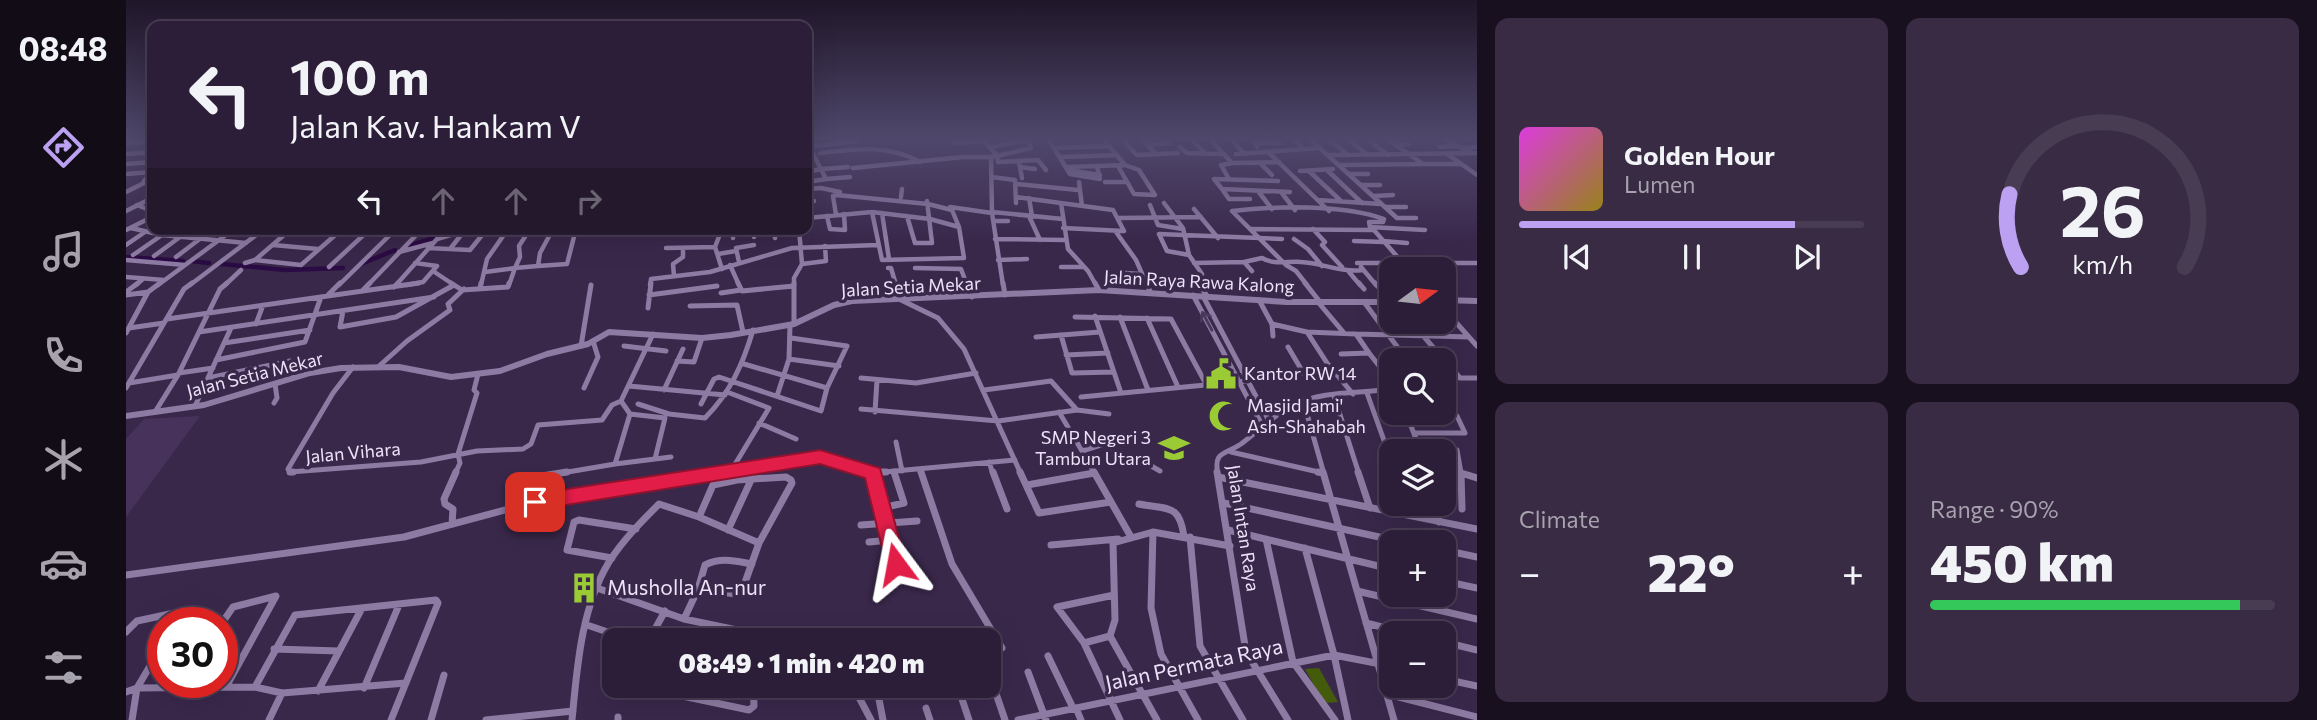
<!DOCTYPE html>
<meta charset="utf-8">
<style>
:root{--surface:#2c1e38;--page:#382b43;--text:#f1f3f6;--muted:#a6a2ae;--line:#483c53;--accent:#bca0f2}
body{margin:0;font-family:Commissioner,sans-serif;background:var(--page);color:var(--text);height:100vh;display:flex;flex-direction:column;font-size:26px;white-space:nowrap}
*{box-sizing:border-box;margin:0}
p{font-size:23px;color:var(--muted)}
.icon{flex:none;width:38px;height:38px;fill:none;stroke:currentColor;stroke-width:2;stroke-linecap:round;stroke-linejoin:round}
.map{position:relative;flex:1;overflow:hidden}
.panel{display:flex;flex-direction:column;gap:18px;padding:18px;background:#18101f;width:840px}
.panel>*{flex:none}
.top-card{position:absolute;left:21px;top:21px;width:665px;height:214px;border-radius:14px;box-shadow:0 7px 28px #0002,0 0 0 2px var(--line);background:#2c1e38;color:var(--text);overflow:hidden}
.needle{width:46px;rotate:75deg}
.controls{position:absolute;left:1253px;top:257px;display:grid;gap:14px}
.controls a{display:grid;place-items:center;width:77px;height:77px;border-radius:14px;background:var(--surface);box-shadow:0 7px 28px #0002,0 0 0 2px var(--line);font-size:35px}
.speed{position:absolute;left:21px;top:607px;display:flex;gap:14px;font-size:35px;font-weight:700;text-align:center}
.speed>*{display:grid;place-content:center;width:91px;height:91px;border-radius:50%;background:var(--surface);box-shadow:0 7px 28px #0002,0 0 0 2px var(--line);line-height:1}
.speed .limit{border:10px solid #d22;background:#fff;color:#111}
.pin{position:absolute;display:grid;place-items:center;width:60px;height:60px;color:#fff;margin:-30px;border-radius:14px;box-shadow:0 4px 10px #0006}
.me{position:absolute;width:77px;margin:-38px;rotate:347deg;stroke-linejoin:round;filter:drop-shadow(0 0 5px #0008)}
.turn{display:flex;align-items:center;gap:24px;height:147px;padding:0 28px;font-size:32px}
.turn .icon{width:91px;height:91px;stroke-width:2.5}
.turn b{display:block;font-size:49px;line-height:60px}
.lanes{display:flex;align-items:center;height:66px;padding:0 28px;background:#0003;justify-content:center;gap:35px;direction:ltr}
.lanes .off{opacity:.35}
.big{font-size:52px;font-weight:800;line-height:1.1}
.panel .tile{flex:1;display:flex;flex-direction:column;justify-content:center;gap:10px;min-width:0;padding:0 24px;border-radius:14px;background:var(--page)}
.panel .dial{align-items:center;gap:0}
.dial svg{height:182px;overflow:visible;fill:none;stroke:var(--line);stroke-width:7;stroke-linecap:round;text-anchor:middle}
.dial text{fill:var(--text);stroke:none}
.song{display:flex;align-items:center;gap:21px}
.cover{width:84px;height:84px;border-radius:10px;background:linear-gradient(135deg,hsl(300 70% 55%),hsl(50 70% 35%))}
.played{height:7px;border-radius:4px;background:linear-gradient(90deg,var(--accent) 80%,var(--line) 80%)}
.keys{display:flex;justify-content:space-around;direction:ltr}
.heat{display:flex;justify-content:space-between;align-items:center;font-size:38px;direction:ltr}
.charge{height:10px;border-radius:5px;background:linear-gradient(90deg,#34c759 90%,var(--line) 0)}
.panel .tiles{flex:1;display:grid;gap:18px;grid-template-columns:repeat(2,1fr)}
.trip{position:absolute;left:476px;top:628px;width:399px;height:70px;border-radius:14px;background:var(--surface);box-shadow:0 7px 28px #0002,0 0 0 2px var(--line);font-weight:800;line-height:70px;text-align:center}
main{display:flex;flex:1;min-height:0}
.menu{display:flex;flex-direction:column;width:126px;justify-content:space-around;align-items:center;background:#120c16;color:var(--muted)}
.menu .icon{width:49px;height:49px}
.menu .active{color:var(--accent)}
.menu b{font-size:32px;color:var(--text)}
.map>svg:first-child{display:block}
</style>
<main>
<nav class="menu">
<b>08:48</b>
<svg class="icon active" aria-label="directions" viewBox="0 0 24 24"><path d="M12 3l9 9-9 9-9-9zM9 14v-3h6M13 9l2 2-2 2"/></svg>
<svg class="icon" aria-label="music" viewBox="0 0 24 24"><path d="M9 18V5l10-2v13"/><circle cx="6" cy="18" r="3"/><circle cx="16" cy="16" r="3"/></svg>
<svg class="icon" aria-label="phone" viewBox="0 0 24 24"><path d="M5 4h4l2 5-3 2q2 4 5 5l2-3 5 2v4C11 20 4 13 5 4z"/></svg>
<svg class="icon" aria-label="climate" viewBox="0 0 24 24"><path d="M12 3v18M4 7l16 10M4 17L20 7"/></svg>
<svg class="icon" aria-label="car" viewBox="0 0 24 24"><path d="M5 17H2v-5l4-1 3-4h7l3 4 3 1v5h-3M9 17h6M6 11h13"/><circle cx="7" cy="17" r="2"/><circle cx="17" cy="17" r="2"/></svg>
<svg class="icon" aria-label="filters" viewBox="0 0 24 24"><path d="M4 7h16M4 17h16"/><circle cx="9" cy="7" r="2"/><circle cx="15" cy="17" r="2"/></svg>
</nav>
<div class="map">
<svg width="1351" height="720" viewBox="0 0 1351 720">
<rect width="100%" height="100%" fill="#3a284b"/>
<path fill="#46325a" d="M74 416 0 517V439L18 419Z"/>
<path fill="#435b0b" d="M1193 668 1212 702 1198 703 1179 669Z"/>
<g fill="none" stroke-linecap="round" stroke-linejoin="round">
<path stroke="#2b0b43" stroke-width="4.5" d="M280 247 328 231
M0 257 57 261
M65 261 83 263
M95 264 159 270 217 268
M235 264 269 250"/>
<path stroke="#2b0b43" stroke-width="8" d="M1328 140 1351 151
M1053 142 1128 144 1123 140"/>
<path stroke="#8e7ba3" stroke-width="4.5" d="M826 140 828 143 858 141
M857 140 871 155 872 162 912 160 920 170
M923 140 944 174 974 179 971 166
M997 140 1011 155 1052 153
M1017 140 1030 154
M1085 140 1106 163 1153 162
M1168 140 1178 149
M1185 140 1271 218H1290
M1204 140 1222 155
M1223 140 1242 155
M1243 140 1262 155
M1263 140 1297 164H1335
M1320 140 1346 153
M1068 142 1079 153
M0 143 26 141
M1108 143 1118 153
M1022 145 1043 143 1041 140
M1269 145 1283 144
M683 146 695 169 722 167
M681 147 732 141
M864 147 901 140
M1054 147 1061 153 1097 154
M1131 147 1128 143H1154
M1314 147 1329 146
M928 148 983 146
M1337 148 1351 147
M1141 151 1203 211
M694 153C729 149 762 144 794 162
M0 154 26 152
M1110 154 1195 148
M1321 154 1351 175
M871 155 865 157 866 213 877 285
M1202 155 1351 153
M871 156 905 148 903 140
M934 157 991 155
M893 162 896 178
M1134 163 1146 175
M0 164 26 162
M1213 165 1297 164
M992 166 1008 194 1029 195 1013 170 999 165
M894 167 909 169
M940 167 999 165 978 140
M727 168 837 157H865
M943 170 974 175
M1201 170 1236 203
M1174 171 1207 169
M1183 171 1215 201
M26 172 18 181 26 184
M681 172 695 169 700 179 724 177
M0 174 26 172
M1224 174H1242
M866 177 889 180 890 203
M1103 179 1095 165 1106 163
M681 182 700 179
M953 182 956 206
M979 182H1001
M891 184 952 190
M1235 185H1254
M681 189 695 188 714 192
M1096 189 1088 179 1152 181
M1132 191 1146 209
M0 192 26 179
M1155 192 1169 210
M1248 196 1267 195
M775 197 776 189
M890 197 987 210 998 231 937 228
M903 198 906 216
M1124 199H1103L1096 189 1164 192
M1192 200 1255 204
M681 201H688
M935 203 942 249 962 271 970 285
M1038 203 1057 228 1063 255 1076 274 1069 278 1073 285
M11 205 26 211
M1024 205 1032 225 1057 229
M824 207 866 213
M1260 207H1280
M1068 209 1092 238
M866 212 937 219
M756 213 763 259
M710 215 707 196 711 195 802 204 826 210 833 227 838 258 756 260 746 212
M701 216 704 229 719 230 718 214
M781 216 789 243H806L801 201
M903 216 914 240
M681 218 746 212 804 219 833 227
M993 218 1075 217
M868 221H882
M1244 227 1299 230
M5 228 36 235 120 243
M174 229 213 231
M607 229V238
M628 229V237
M648 229 649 238
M1125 229 1247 230
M1187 229 1199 242 1196 245 1216 267
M1247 229 1283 270
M0 230 26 217
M990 232 1010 260 1021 285
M869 239 939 240
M1168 239 1182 249 1196 266
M1228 241 1258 242
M1257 241 1281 243
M0 245 19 232
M147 245 192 249
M589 247 594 234
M302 248 344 250 361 229
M540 248 589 247 596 269
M324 249 339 230
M273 252 307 243
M592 254 610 251
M7 255 36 235
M1063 255 1041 251 1033 234 1156 239
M28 256 65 229
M50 257 75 238
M0 260 59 265
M129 260 175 265 215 230
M872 260 901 259
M613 262 610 248 628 245
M1118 262 1136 258C1147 265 1162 261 1175 262 1197 263 1215 273 1237 270
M119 263 129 260 165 229
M1068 263 1118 262 1126 271
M1231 263H1351
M676 264 700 261 699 246
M604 265 613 285
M412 266 441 264 450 229
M203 267 244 229
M935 267H958
M1235 267 1250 285
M762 268H765L770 285
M789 268 835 269 841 285
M307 271 328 285
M359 272 389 268 394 257 393 246 404 229
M1223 272 1234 285
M999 273 1014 274
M548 276 547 264 557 257V248
M0 277 38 280
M10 285 17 279
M32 285 108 229
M64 285 138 229
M99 285 115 270
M213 285 270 229
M242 285 296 229
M270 285 311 239 344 229
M281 285 297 282 311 266 289 263
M355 285 361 259 382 229
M383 285 389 268 412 266 414 253 427 229
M524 285 525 279 584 272 666 248 752 245
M668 285V278L676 264 673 229
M1181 285 1170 271 1160 265 1106 211C1150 206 1216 204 1258 219L1257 222H1243L1244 227"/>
<path stroke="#8e7ba3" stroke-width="5" d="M325 283 336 290 382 287 383 283
M612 283 616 291 668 286
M668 283V324
M770 283 775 300 812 318 838 349 895 474
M840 283 846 297
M877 283 879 295
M969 283 973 290
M1020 283 1025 293
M1072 283 1081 296
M1179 283 1194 302
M1233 283 1238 289
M1249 283 1265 302
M268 287 272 283
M354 288 355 283
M237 290 244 283
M0 292 12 283
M595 293 615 290
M0 295 22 292
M202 295 214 283
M523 295 591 286
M1067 295 1136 425
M1077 296 1143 421
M1133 300 1146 324 1147 336
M1192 302 1218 333
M1238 302 1281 360
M564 306 611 305 617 332
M522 308 525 283
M1318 309 1351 346
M217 311 214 327 270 317 328 285
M969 316 995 393
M949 317 1045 319 1080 384
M994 317 1022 390
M1021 318 1052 387
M41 319 293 283
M130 324 137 305
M1146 324 1181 332
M3 328 38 323
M73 332 308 297
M0 333 22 292 34 283
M527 334 495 401 504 414 489 464 545 457
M935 335 946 373 988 372
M910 337 974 332
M1299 338 1334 378H1351
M98 343 184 330
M455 346 465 285
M498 346 540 351
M1162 347 1178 374
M1243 353 1230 334 1343 337
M1215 354 1243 353 1265 381
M940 355 982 353
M663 359 713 366
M90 360 179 342 195 297
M551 361 568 362 576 338
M618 364 701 388
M227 367 207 393 162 469 164 472 295 462 351 451 397 449 405 444 412 425 476 420 486 405 495 401
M252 367 281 341 324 310 322 304 338 289
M1116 371 1190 374
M53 373 87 368
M82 378 164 361
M735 378 790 383 850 373
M3 383 52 375
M503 386 599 395
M0 388 58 289 66 283
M458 388 472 357 467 341
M538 390 557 349
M858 390 925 381 951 410
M601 392 643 408 605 471
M1241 393 1265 460
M1227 394 1201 363 1181 332 1230 334
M651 396 663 359 664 325
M1208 396 1233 474
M955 397 1121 381
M1177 400 1198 474
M148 403 151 398 149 384
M512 404 543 414 579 418C604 393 617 364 627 330
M575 404 588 379 593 377 695 411 701 388 721 346 665 338
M69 406 105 328
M735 409 872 421 951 410 983 414
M29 412 52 375 94 289 101 283
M749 412 751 380
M933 412 956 451
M1280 413 1295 452
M504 414 539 418 529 459
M633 423 670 439
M1288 433H1339L1331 416 1318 412
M770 442 776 471
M1331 450 1335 473
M1105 452 1197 473
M863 462 867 474
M794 469 796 474
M768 471 769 474
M329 474 334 463 332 454 351 393 348 390 352 374
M430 474 489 464
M586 474 689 457 747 473 889 460
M965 474 968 473
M969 474 956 451 981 443 996 460 1020 463 1034 471
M1092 474C1087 451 1099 455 1115 444 1133 431 1148 414 1168 405 1197 390 1233 394 1265 389"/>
<path stroke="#8e7ba3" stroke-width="7" d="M164 472H167
M743 472H760
M795 472 826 564 876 648
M867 472 881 509
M894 472 913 513 985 502
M968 472 1005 537
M1091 472 1120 652 1162 720
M1192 472 1197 473
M1197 472 1268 720
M1232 472 1244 508
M747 473 775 581
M1092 477 1351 529
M403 478 441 472
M901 485 968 473
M1098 503 1276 542
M1013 504C1042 510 1053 503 1058 536
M1281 504 1286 515
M1310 504 1313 522
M756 508 778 503 768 472
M1336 509 1335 473 1351 478
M326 524 327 509 319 504 318 499 330 472
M735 525 791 521
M602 530 626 478
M1102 530 1265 569
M1027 532 1025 608 1035 654 1072 720
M1064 537 1074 646 1117 720
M1140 539 1167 662 1209 720
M743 542 765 540
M925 545 992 539
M1179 548 1208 655 1222 720
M1318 550 1351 557
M486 558 441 550 448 522 453 520 510 529
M0 575 278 537 409 502 597 472
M1318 581 1351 588
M471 588 558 619 630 634 633 640
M572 589 579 565C595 557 609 561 626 564
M1231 591 1351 619
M558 619 572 589 610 594 616 591 633 543 666 483 665 480 660 477 611 480 587 485 573 517
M96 623 107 607 150 596 100 687
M1240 623 1284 634
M461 625 505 640
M0 632 11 621 53 612 49 623
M984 636 958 643 994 720
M523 640 539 611
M1318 642 1351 650
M958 643 931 607 988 595
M148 649 213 651
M922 656 947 708
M902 672 920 720
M865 679 879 720
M1318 679 1351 686
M509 686 623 710 628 706 627 686
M727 686 745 720
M129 687 169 615 310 600 312 603 265 720
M238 688 273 605
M833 690 843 720
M192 691 235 610
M0 692 11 688 129 687 156 693 280 683
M752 694 757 720
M1261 694 1351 717
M800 708 804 720
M950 708 955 720
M492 717V720
M6 720 11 688 37 644
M143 720 156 693
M305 720 318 675
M360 720 447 711
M446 720C451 668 455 608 483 562 497 540 515 522 533 504L573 517 633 543
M892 720 1208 655 1265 666
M1031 720 984 636 989 620 987 543 1027 532 1104 546"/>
<path stroke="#8e7ba3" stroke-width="4.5" d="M0 211 26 198"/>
<path stroke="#8e7ba3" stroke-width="6" d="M1318 300 1351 301
M0 416 78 405 184 373 215 368 273 367 325 377 374 371 421 354 462 344 483 332 576 338 605 335 668 324 708 305 726 301 973 290 1160 302H1265"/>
</g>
<defs><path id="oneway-shaft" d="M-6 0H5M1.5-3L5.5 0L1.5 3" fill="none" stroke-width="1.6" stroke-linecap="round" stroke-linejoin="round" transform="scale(1.75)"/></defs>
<use stroke="#4b395d" href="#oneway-shaft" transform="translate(1081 321) rotate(-118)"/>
<linearGradient id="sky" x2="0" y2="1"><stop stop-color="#201629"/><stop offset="0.58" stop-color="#4f486c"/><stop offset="1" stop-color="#4f486c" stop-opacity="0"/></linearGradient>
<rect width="1351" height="240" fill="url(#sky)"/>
<path fill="#e11d48" stroke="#92132f" stroke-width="2" d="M694 450 754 468 780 564 777 570 770 573 763 570 760 564 739 478 694 464 409 510 402 507 399 502 402 496 409 494Z"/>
<defs>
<g id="civic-bare" transform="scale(2.415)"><path d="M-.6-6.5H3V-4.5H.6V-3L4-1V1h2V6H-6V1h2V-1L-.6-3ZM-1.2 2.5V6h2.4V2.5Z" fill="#9acb34" stroke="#3a284b" stroke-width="2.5" paint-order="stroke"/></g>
<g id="mosque-bare" transform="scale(2.415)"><path d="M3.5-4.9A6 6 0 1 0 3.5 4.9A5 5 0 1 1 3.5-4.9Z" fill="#9acb34" stroke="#3a284b" stroke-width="2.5" paint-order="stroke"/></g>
<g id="school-bare" transform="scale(2.415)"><path d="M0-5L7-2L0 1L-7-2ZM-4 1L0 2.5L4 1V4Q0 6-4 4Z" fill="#9acb34" stroke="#3a284b" stroke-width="2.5" paint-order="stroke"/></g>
<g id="building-bare" transform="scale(2.415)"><path d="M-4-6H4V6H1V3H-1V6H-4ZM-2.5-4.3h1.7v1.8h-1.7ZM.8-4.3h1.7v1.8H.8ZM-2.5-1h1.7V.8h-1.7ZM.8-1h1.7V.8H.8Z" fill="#9acb34" stroke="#3a284b" stroke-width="2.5" paint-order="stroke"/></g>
</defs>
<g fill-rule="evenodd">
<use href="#civic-bare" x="1095" y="374"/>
<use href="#mosque-bare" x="1098" y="416"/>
<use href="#school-bare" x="1048" y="448"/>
<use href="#building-bare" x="458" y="588"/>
</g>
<g text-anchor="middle" stroke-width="7" stroke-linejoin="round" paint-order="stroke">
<g font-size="18" fill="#ede2f9" stroke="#3a284b">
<text transform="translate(1073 282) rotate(3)" y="6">Jalan Raya Rawa Kalong</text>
<text transform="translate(785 287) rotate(-3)" y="6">Jalan Setia Mekar</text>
<text transform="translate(129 375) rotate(-14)" y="6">Jalan Setia Mekar</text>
<text transform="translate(227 453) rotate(-5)" y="6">Jalan Vihara</text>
<text transform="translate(1117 528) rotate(81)" y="6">Jalan Intan Raya</text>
</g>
<g font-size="18" fill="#ede2f9" stroke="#3a284b" text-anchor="start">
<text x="1118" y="380">Kantor RW 14</text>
<text x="1121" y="412">Masjid Jami'<tspan x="1121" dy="21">Ash-Shahabah</tspan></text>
<text x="1025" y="444" text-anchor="end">SMP Negeri 3<tspan x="1025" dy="21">Tambun Utara</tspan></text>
</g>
<g font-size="21" fill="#ede2f9" stroke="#3a284b" text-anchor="start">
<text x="481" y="595">Musholla An-nur</text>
</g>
<g font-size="21" fill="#ede2f9" stroke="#3a284b">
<text transform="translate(1068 665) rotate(-12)" y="7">Jalan Permata Raya</text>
</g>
</g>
</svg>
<div class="controls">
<a><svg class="needle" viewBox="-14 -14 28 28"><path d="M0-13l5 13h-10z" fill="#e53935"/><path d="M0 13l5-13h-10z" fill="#a6a2ae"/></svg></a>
<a><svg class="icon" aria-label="search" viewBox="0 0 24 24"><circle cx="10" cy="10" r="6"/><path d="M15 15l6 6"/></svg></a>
<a><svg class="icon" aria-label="layers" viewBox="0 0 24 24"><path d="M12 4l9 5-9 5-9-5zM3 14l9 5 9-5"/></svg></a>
<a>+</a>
<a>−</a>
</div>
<div class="speed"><div class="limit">30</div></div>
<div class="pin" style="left:409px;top:502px;background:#d93025"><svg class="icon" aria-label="arrive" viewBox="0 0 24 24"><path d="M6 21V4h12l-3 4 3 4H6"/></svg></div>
<svg class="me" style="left:770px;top:564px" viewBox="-20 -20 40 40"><path d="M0-17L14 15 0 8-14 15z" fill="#e11d48" stroke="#fff" stroke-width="4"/></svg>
<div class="trip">08:49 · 1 min · 420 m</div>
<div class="top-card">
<div class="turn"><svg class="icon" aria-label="left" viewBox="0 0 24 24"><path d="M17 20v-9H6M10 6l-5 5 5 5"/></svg><div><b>100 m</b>Jalan Kav. Hankam V</div></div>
<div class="lanes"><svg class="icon" aria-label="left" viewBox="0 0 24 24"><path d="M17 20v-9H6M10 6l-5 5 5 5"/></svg><svg class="icon off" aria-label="ahead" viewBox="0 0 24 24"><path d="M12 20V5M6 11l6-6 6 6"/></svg><svg class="icon off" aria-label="ahead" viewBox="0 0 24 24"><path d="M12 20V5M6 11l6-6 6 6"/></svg><svg class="icon off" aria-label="right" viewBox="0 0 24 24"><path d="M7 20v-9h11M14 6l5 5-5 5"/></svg></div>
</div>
</div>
<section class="panel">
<div class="tiles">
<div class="tile">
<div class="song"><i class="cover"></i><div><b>Golden Hour</b><p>Lumen</p></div></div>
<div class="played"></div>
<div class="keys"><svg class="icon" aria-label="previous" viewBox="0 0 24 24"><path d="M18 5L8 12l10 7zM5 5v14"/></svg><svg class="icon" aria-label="pause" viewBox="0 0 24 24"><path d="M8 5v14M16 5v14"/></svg><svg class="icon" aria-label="next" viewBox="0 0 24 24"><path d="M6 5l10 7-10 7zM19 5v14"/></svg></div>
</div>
<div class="tile dial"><svg viewBox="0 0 100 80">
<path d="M14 69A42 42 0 1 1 86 69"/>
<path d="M14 69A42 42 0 0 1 9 37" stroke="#bca0f2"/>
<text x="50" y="56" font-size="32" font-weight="700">26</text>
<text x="50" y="72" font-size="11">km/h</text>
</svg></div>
<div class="tile"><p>Climate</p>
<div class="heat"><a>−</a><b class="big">22°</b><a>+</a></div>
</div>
<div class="tile"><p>Range · 90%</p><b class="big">450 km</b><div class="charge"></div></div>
</div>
</section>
</main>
